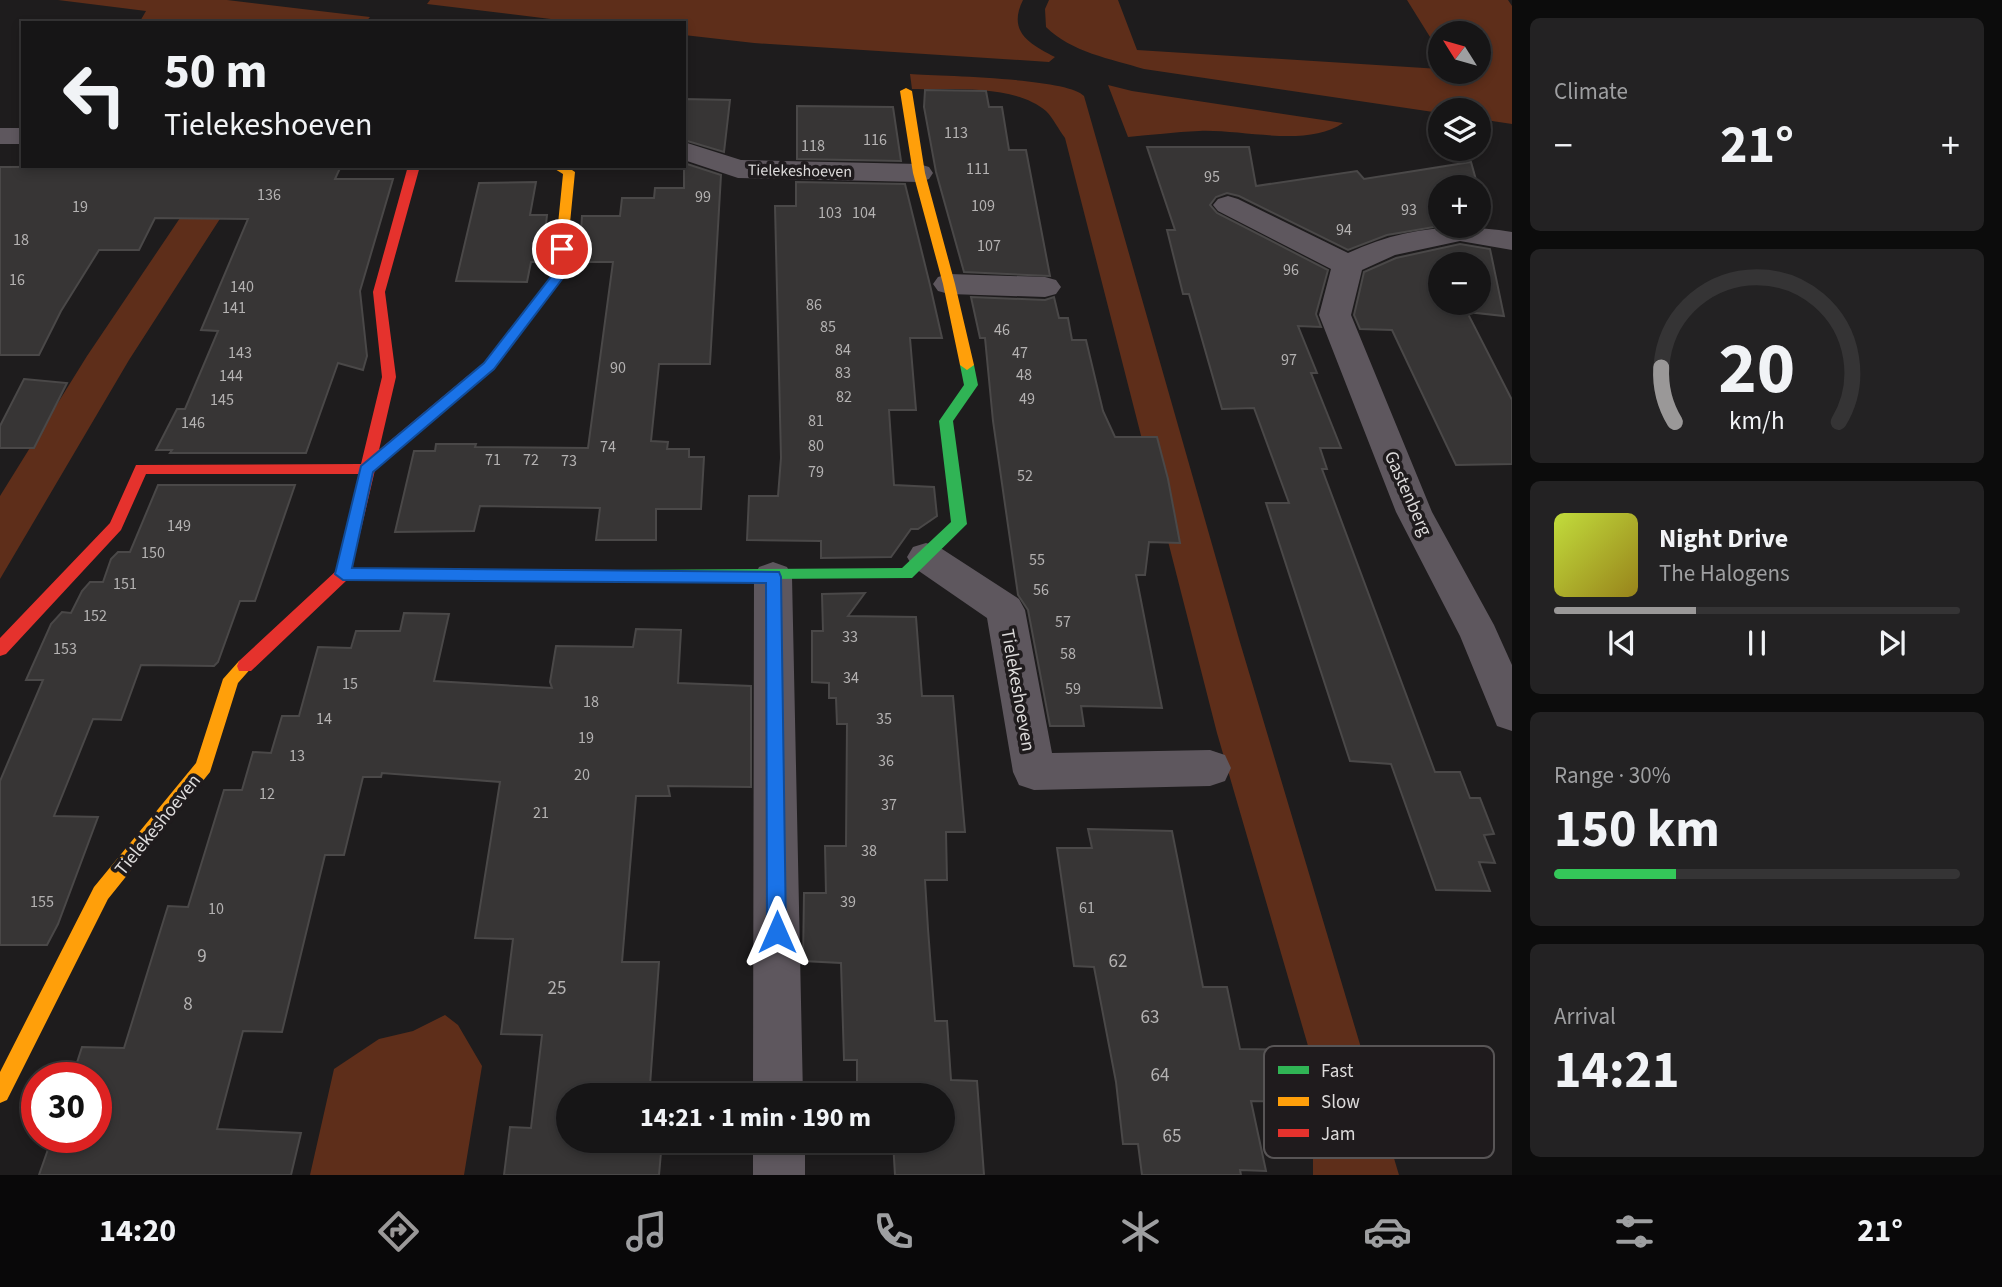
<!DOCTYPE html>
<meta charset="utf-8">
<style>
:root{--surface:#161516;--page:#232223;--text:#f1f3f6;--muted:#9e9fa1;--line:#353435;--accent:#9a9898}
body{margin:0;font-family:"Source Sans 3",sans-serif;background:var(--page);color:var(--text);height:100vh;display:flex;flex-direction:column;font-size:26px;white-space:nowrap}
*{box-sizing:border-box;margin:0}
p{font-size:23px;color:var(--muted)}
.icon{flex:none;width:38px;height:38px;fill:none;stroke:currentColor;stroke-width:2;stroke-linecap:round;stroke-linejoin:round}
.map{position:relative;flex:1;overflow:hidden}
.panel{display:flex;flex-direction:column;gap:18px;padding:18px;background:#0c0c0c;width:490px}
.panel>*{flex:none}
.guide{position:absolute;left:21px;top:21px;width:665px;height:147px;border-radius:0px;box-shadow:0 4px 10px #0003,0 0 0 2px var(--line);background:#161516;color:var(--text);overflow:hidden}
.needle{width:46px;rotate:307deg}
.tools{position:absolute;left:1428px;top:21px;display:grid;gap:14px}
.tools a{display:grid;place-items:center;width:63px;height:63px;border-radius:50%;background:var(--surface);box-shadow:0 4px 10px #0003,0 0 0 2px var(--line);font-size:35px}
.speed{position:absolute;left:21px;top:1062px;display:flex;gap:14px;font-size:35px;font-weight:700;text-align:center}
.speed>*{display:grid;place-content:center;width:91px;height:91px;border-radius:50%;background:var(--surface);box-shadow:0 4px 10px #0003,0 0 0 2px var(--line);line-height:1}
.speed .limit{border:10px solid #d22;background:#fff;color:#111}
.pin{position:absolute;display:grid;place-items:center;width:60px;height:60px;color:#fff;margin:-30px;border:4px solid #fff;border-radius:50%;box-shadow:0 2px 7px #0007}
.me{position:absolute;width:77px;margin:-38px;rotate:0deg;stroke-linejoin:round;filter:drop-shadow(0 0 5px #0008)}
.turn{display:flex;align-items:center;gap:24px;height:147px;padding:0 28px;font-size:32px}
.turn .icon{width:91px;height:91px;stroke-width:2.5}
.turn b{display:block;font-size:49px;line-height:60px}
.big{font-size:52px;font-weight:700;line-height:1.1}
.panel .tile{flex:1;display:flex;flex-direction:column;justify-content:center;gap:10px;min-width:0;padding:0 24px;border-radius:10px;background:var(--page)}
.panel .dial{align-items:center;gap:0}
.dial svg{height:182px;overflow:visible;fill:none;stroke:var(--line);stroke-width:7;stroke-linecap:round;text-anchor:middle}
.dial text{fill:var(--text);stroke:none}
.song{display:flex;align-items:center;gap:21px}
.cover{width:84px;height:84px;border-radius:10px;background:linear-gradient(135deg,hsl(70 70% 55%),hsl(50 70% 35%))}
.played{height:7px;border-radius:4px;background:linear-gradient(90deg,var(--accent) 35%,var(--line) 35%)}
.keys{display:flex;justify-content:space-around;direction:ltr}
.heat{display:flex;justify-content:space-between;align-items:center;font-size:38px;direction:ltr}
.charge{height:10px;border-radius:5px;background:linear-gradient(90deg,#34c759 30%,var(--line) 0)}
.trip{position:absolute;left:556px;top:1083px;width:399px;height:70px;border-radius:35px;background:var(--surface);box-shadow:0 4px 10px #0003,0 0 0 2px var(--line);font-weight:700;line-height:70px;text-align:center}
.tab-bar{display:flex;height:112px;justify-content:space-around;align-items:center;background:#090809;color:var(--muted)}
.tab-bar .icon{width:49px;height:49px}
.tab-bar .on{color:var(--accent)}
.tab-bar b{font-size:32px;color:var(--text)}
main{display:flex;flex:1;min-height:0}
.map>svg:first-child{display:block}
</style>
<main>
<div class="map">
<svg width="1512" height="1175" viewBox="0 0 1512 1175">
<rect width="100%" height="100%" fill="#1e1c1d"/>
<path fill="#5e2e1a" d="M58 0H227L370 17 365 23H139L146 11Z
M430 0H1023C1007 32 1030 44 1055 57L1049 62 754 43 684 35V23H583L427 4Z
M1049 0H1118L1137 50 1440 69V72H1479V33H1440V53L1407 0H1508L1512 6V124L1479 119V110H1440V113L1144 69C1111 59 1071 52 1046 27L1045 9Z
M910 74C940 76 1069 78 1084 96L1239 639 1399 1175H1313V1063L1217 733 1065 138C1059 130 1053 118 1046 111 1015 84 951 90 912 89Z
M1108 85 1132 91 1343 123C1307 148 1242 129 1199 131 1175 132 1151 135 1128 137Z
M215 166H254L129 360 0 579V496L87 356Z
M445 1015 458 1025 482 1066 464 1175H310L334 1069 379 1039 413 1031Z"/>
<path fill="#373535" stroke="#4a4848" stroke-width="2" fill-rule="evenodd" d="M925 90 986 91 989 107H1002L1009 150H1026L1050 276 964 272 936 172 924 107Z
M684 99 730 100 724 152 684 140Z
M797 106 893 107 901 161 797 159Z
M1147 147H1249L1256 186 1357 171 1364 179 1471 162 1478 187H1440V226L1387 235 1348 250 1239 196 1227 193 1216 197 1210 205 1217 213 1328 270 1316 314 1321 327 1298 326 1317 373H1311L1341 448H1320L1327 469H1322L1435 772H1460L1470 798H1480L1494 834 1484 835 1495 863 1479 862 1490 891 1436 890 1391 764 1350 761 1266 503H1289L1254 408 1222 409 1189 294H1183L1167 230H1175Z
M684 163 721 175 710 364H659L651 441 668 442 667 449H689V457H704L701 509H656V540H596L600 508 480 506 474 531 395 532 414 451H435L436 444H476L475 447 588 448 613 262H579L582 216H620L622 198H654L655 188H684Z
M341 166 335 179H393L360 291 367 356 363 370 338 363 306 453H170L172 450H156L177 409H185L218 331 201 330 248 219 155 218 139 250H99L61 311 39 355H0V167Z
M536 182 530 215H547L542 262H531L527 282 456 281 479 183Z
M796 182 905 184 930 285 942 338H910L916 410H889L894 485 934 487 937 516 918 529H911L891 557 821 558V541L747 540 749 496H778L781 458 775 206H796Z
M1460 244 1490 249 1504 316 1467 312 1512 400V464L1456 465 1392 330 1360 329 1354 315 1364 272 1396 258ZM1440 264H1479V303H1440Z
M971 297 1045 300 1054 297 1059 318H1068L1072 340H1086L1103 411 1115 437H1157L1168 479 1180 543 1149 542 1145 575H1136L1162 708 1081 706 1084 726H1050L1028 610 1018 595 993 421 985 338H980Z
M24 379 67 383 34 448H0V426Z
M158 485H295L255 601H240L218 662 214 666 141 665 121 720 93 719 54 816 98 817 58 924 47 945H0V781L43 680H26L51 624 62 612 71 613 82 591 90 582H103L111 559 118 552H130Z
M865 593 848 616 916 617 922 696H953L965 832H946L947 880H925L928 929 935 1021H947L951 1080 977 1081 984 1175H895L893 1141H943V1096H891L890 1084 857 1083V1060H844L841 963 803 961 804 893H826L825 846H846L847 724H837L836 698H829V683L812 682V631H823L822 594Z
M404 613 449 614 434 681 552 688 550 682 556 646 633 647 636 629 681 630 678 683 751 686V787L668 786 670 796H636L622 962H659L650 1085H667L666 1096H569V1141H662L659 1175H504L510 1127 531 1128 542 1035 501 1034 513 939 475 938 500 782 382 773 381 777H363L344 855H325L282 1032 243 1031 217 1129 301 1133 291 1175H39L52 1138H96V1078H72L82 1047 124 1048 168 906 188 907 224 790H242L253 752 271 753 282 716H299L318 647 351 648 356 631H400Z
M1088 829 1172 831 1203 987H1227L1240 1049 1313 1050 1326 1103 1251 1101 1266 1171 1240 1170 1241 1175H1142L1138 1144H1123L1116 1082 1094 967 1074 966 1057 848H1092Z"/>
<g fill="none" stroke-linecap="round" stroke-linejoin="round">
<path fill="#5e575e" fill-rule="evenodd" d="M0 128H23V144H0Z
M684 142 741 160 919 164 929 167 933 173 929 179 919 182 738 178 684 160Z
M1228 196 1238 199 1348 253C1401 228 1455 222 1512 232V250L1460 241 1395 255 1362 270 1351 315 1432 512 1494 625 1512 665V731L1497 726 1460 636 1396 512 1319 315 1331 269 1218 211 1213 205 1218 199Z
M949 274 1045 277 1056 280 1061 287 1056 294 1045 297 949 294 938 291 933 284 938 277Z
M926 543 939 547 1019 599 1025 610 1052 753 1210 750 1225 755 1231 768 1225 781 1210 786 1034 790 1019 785 1013 772 987 618 913 567 907 557 913 547Z
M773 562 787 567 792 577 803 1096H753L754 577 759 567Z
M753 1141H805V1175H753Z"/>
<path fill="#30b455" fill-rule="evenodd" d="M967 360 974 365 978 385 953 421 967 524 912 578 614 580 612 576 614 572 620 570 902 568 951 522 939 421 964 385 960 365Z"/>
<path fill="#ff9f0a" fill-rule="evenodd" d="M906 88 912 91 925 173 955 284 974 365 967 370 960 365 943 284 913 173 900 91Z
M550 166H566L575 172 565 274 494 369 480 380H470L468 377 484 363 553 274 563 174Z
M245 659 251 661 253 666 238 683 210 772 108 899 7 1100 0 1103V1072L94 887 196 763 223 679 239 661Z"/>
<path fill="#e5322d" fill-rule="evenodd" d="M408 166H420L385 292 396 377 379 450 470 374H480L482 377 375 470 352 568 620 570 626 572 628 576 626 580H347L251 671H239L237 666 239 661 336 571 359 474H146L121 530 6 654 0 656V638L110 523 136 465 361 464 382 377 373 292Z"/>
</g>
<path fill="#1a73e8" stroke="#114b97" stroke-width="2" d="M562 245 568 249 566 274 494 369 373 472 352 568 779 572 781 577 786 932 784 938 777 941 770 938 767 932 766 583 343 580 335 574 361 466 484 363 553 274 555 249Z"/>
<g text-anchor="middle" stroke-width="7" stroke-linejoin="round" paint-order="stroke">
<g font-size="16" fill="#b4b2b2">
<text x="956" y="138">113</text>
<text x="875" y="145">116</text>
<text x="813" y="151">118</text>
<text x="978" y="174">111</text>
<text x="1212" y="182">95</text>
<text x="269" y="200">136</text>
<text x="703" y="202">99</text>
<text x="983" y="211">109</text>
<text x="80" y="212">19</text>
<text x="1409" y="215">93</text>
<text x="830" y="218">103</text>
<text x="864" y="218">104</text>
<text x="1344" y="235">94</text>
<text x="21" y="245">18</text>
<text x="989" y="251">107</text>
<text x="1291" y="275">96</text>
<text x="17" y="285">16</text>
<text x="242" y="292">140</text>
<text x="814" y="310">86</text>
<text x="234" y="313">141</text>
<text x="828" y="332">85</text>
<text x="1002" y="335">46</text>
<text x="843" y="355">84</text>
<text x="240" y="358">143</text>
<text x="1020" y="358">47</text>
<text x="1289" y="365">97</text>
<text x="618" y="373">90</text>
<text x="843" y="378">83</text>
<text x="1024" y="380">48</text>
<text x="231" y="381">144</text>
<text x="844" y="402">82</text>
<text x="1027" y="404">49</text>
<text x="222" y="405">145</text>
<text x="816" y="426">81</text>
<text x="193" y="428">146</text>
<text x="816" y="451">80</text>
<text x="608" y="452">74</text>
<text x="493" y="465">71</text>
<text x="531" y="465">72</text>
<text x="569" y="466">73</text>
<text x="816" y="477">79</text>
<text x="1025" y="481">52</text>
<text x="179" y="531">149</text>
<text x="153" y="558">150</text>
<text x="1037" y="565">55</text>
<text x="125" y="589">151</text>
<text x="1041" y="595">56</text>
<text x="95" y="621">152</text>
<text x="1063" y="627">57</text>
<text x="850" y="642">33</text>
<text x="65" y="654">153</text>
<text x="1068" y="659">58</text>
<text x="851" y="683">34</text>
<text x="350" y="689">15</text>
<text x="1073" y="694">59</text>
<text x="591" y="707">18</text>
<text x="324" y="724">14</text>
<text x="884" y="724">35</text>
<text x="586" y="743">19</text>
<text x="297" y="761">13</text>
<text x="886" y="766">36</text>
<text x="582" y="780">20</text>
<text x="267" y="799">12</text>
<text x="889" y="810">37</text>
<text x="541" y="818">21</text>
<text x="869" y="856">38</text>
<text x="42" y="907">155</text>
<text x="848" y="907">39</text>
<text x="1087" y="913">61</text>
<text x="216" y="914">10</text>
</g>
<g font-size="16" fill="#dddbdb" stroke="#1f1b1d">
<text transform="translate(800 170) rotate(1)" y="6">Tielekeshoeven</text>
</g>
<g font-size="19" fill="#dddbdb" stroke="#1f1b1d">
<text transform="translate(1409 493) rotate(66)" y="7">Gastenberg</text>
<text transform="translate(1019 690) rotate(80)" y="7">Tielekeshoeven</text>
<text transform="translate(157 824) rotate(-51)" y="7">Tielekeshoeven</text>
</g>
<g font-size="19" fill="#b4b2b2">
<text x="202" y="962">9</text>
<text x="1118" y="967">62</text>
<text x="557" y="994">25</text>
<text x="188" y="1010">8</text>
<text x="1150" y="1023">63</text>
<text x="1160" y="1081">64</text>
<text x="1172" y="1142">65</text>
</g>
</g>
<rect x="1264" y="1046" width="230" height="112" rx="10" fill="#1f1b1d" stroke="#585556" stroke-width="2"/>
<rect x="1278" y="1066" width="31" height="8" fill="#30b455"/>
<rect x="1278" y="1097" width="31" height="9" fill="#ff9f0a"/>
<rect x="1278" y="1129" width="31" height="8" fill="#e5322d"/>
<g font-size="19" fill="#dddbdb">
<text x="1321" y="1077">Fast</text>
<text x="1321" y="1108">Slow</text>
<text x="1321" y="1140">Jam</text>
</g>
</svg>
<div class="tools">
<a><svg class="needle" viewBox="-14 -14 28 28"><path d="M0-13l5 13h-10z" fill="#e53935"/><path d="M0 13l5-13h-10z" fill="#9e9fa1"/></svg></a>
<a><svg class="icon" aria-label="layers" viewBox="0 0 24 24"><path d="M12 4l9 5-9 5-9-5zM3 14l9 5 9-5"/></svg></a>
<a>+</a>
<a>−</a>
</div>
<div class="speed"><div class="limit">30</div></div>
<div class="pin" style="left:562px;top:249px;background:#d93025"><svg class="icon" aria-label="arrive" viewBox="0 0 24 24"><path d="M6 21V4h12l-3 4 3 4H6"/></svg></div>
<svg class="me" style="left:777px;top:932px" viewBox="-20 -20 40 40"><path d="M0-17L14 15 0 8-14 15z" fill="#1a73e8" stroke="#fff" stroke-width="4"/></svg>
<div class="trip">14:21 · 1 min · 190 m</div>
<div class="guide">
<div class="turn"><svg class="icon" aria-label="left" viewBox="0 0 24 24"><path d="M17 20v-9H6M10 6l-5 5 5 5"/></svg><div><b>50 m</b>Tielekeshoeven</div></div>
</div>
</div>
<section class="panel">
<div class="tile"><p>Climate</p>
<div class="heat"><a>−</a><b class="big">21°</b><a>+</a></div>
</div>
<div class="tile dial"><svg viewBox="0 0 100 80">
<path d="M14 69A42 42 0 1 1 86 69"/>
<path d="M14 69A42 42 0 0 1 8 45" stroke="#9a9898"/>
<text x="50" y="56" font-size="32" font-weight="700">20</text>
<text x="50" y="72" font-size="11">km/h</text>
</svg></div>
<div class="tile">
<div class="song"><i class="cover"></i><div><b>Night Drive</b><p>The Halogens</p></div></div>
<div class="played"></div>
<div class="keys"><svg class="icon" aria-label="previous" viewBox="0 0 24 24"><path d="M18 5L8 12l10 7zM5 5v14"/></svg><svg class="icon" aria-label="pause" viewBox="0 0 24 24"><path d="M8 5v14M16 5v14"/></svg><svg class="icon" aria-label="next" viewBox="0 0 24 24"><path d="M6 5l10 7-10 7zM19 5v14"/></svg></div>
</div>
<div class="tile"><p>Range · 30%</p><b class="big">150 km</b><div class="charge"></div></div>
<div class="tile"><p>Arrival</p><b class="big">14:21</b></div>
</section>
</main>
<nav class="tab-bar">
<b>14:20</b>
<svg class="icon on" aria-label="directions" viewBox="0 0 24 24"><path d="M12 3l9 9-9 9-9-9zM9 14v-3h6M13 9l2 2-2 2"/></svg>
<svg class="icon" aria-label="music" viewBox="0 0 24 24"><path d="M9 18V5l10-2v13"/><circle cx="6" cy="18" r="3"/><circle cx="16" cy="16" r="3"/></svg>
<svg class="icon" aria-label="phone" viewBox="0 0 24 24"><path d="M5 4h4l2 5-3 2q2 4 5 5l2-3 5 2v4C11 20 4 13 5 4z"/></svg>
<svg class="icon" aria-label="climate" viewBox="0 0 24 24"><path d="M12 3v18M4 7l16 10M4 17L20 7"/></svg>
<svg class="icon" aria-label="car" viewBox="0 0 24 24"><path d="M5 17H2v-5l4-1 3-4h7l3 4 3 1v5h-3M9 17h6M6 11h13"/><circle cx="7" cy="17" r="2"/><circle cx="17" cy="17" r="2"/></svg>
<svg class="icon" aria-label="filters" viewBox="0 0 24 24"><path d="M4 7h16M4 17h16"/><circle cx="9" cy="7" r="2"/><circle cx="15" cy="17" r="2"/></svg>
<b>21°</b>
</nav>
